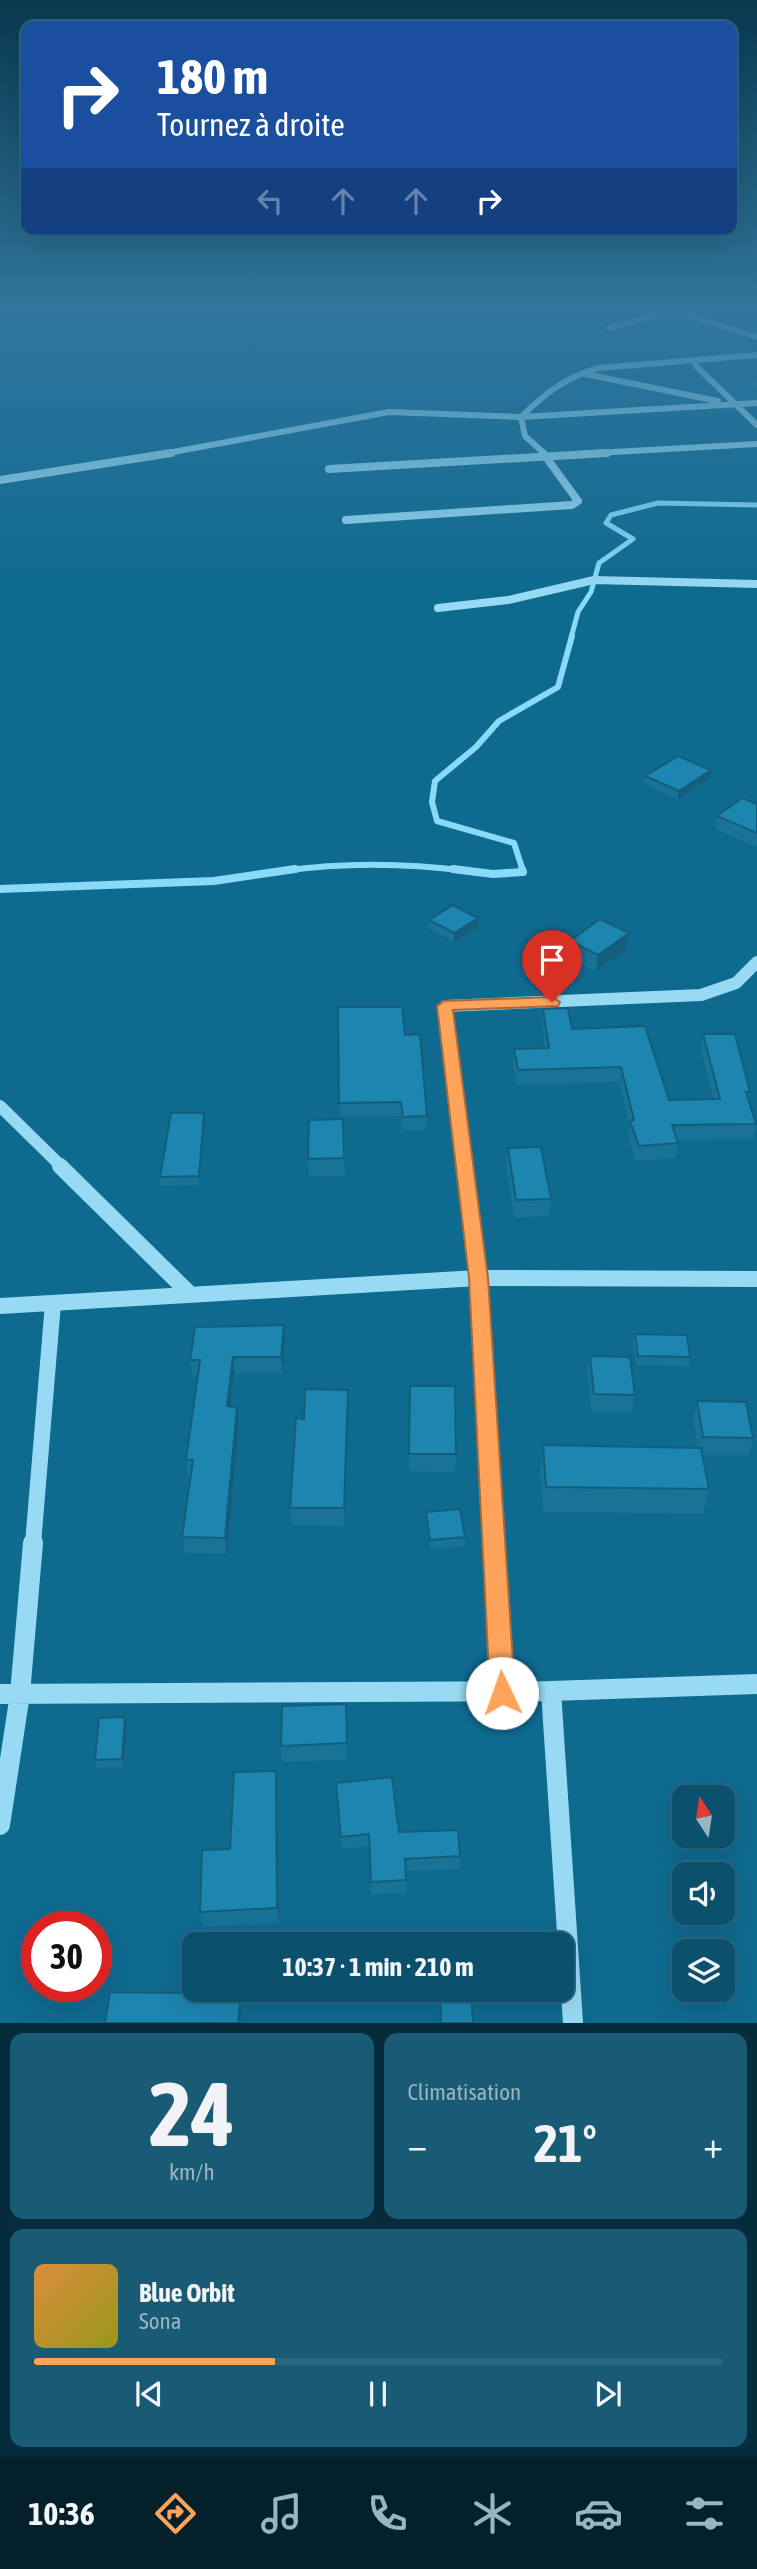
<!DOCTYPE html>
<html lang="fr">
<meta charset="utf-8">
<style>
:root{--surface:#0b506c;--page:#195a74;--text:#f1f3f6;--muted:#9ab5c2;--line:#2b677f;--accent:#ffa35b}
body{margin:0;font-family:"Asap Condensed",sans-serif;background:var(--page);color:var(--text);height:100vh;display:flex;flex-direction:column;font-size:26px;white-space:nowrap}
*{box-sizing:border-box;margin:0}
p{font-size:23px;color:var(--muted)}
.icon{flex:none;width:38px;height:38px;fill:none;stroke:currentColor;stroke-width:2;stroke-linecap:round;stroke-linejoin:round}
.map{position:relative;height:2023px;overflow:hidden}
.panel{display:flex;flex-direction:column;gap:10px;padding:10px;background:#062c3b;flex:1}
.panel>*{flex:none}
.top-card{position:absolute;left:21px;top:21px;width:716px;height:214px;border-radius:14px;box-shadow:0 7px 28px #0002,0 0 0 2px var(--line);background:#1a4fa0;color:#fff;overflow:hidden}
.needle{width:46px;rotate:348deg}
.fabs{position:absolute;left:672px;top:1785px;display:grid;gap:14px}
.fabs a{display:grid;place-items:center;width:63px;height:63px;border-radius:14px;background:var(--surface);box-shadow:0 7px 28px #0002,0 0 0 2px var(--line);font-size:35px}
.speed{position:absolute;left:21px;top:1911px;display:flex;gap:14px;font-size:35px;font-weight:700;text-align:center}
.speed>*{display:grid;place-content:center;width:91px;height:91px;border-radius:50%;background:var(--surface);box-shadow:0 7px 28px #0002,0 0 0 2px var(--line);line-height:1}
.speed .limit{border:10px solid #d22;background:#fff;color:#111}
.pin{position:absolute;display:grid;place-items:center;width:60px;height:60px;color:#fff;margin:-72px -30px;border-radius:50% 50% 50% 0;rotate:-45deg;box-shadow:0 0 7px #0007}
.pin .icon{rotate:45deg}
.me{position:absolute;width:77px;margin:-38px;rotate:357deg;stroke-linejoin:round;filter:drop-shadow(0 0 5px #0008)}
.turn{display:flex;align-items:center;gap:24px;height:147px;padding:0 21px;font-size:32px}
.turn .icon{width:91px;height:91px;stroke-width:2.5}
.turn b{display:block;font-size:49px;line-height:60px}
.lanes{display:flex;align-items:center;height:66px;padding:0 21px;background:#0003;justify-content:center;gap:35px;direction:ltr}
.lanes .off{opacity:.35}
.big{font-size:52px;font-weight:700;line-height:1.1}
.panel .tile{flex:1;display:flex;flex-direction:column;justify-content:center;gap:10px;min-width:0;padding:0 24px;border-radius:14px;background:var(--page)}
.panel .dial{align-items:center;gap:0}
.dial b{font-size:91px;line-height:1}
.song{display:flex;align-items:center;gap:21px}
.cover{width:84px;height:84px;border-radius:10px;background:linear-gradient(135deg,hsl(30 70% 55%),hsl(60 70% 35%))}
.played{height:7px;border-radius:4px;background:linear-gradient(90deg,var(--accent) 35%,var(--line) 35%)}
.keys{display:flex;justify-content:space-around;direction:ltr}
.heat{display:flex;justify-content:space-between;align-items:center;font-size:38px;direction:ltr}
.panel .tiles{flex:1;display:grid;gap:10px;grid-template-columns:1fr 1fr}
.tile:last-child{grid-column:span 2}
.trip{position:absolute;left:182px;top:1932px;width:392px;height:70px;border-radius:14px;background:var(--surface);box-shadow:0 7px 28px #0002,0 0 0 2px var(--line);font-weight:700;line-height:70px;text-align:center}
.dock{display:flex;height:112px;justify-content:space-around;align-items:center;background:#04202b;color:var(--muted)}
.dock .icon{width:49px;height:49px}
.dock .current{color:var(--accent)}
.dock b{font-size:32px;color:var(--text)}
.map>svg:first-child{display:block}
</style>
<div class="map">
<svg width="757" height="2023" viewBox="0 0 757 2023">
<rect width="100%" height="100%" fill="#0f6a90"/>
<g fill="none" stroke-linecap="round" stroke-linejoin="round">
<path stroke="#89daf8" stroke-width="5" d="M571 638 578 612 591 592 599 563 633 539 606 523 611 515 658 503 757 505"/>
<path stroke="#89daf8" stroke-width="6" d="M283 871C346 862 404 863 467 871
M523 871 514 843 437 821 432 802 435 781 476 747 499 721 558 687 572 636"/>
<path stroke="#89daf8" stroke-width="8" d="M453 869 493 874 523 872 522 869
M0 889 214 881 295 869"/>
<path stroke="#98daf4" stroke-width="6" d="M671 310 757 337
M609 328 672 310
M695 360 696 366 757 425
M585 374 718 401
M162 454 389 412 521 417 757 403
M545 454 525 436 521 417C544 394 567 376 599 368L757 355
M577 454 757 444"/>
<path stroke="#98daf4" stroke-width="8" d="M329 469 607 453
M0 480 171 453
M346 520 572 505 578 501 543 453
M438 608 508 600 594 580 757 584"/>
<path stroke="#98daf4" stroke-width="12" d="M0 1106 62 1167
M465 1167 445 1006 701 995 736 983 757 962"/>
<path stroke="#98daf4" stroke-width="16" d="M60 1166 190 1294
M464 1166 478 1278 493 1544
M0 1306 478 1278 757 1279
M33 1544 53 1303"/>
<path stroke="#98daf4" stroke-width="20" d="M493 1543 502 1693
M551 1691 757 1684
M0 1694 551 1691 573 2023
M0 1825 20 1694 33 1543"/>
</g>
<path fill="#187397" d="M752 380H757V389L751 385Z
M711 770 710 778 678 799 644 784 645 776Z
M757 804V847L715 829 717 816Z
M429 920 478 926 454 942 429 929Z
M570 941 626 950 596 971 568 957Z
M338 1007 405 1035 427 1116 426 1130 402 1131 401 1116 340 1117Z
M543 1009 669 1100 713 1099 701 1049 703 1034 750 1092 749 1100 756 1124 753 1139 678 1140V1143L676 1158 636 1161 628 1136 630 1126 619 1082 517 1085 513 1064 514 1049 545 1048 542 1024Z
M343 1119 345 1176H309L308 1159Z
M205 1122 199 1185 161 1186 160 1177Z
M508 1148 551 1199 549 1216 514 1218 506 1165Z
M284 1325 285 1342 283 1373H234L231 1406 237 1407 239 1423 227 1554 185 1553 182 1537 191 1476H188L186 1460 198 1376H192L190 1360Z
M635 1334 690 1357 689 1366 636 1365 633 1343Z
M590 1356 635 1395 632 1413 591 1412 587 1373Z
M410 1386 456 1454 455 1472 409 1471Z
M348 1390 345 1526 291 1525 290 1508 304 1419Z
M697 1401 753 1438 749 1455H703L709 1489 703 1514 543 1512 540 1471 543 1445 698 1448 693 1419Z
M426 1512 465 1537V1546L430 1549 426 1521Z
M346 1704 347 1760 282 1762 281 1746Z
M127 1726 124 1767 97 1768 95 1760Z
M336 1783 399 1832 460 1856 459 1869 406 1871V1893L371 1894 369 1846 341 1849Z
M277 1787 279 1923 203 1927 200 1912 230 1849Z"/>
<path fill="#145e7b" d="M711 770 710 778 678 799 679 791Z
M478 918V926L454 942V933Z
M629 933 626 950 596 971 598 955Z
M204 1113 205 1122 199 1185V1176Z
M284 1325 285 1342 283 1373 281 1357Z
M233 1357 234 1373 229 1423 227 1406Z
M348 1390V1408L345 1526 344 1508Z
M237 1407 239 1423 227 1554 225 1538Z
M125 1717 127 1726 124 1767 122 1759Z
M276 1771 277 1787 279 1923 277 1908Z
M241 1994 242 2001 240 2023H238Z"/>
<path fill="#1c86b0" stroke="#145e7b" stroke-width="2" d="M678 756 711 770 679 791 645 776Z
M742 798 757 804V833L717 816Z
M453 905 478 918 454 933 429 920Z
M600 919 629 933 598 955 570 941Z
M338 1007H402L405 1035 420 1034 427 1116 403 1117 401 1102 339 1103Z
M568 1008 572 1029 645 1026 669 1100 720 1099 703 1034H735L750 1092H746L756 1124 672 1125 678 1143 639 1146 630 1121 634 1120 621 1067 518 1070 514 1049 549 1048 543 1009Z
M171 1113H204L199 1176 160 1177Z
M343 1119 344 1158 308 1159 309 1120Z
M541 1147 551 1199 516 1200 508 1148Z
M284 1325 281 1357H233L227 1406 237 1407 225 1538 182 1537 193 1460H186L200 1360H190L195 1327Z
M635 1334 687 1335 690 1357 638 1356Z
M590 1356 630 1357 635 1395 594 1394Z
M410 1386H455L456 1454H409Z
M305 1389 348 1390 344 1508H290L296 1418 304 1419Z
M697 1401 746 1402 753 1438 703 1437Z
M543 1445 701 1448 709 1489 546 1487Z
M460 1509 465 1537 430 1540 426 1512Z
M346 1704 347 1743 281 1746 282 1706Z
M125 1717 122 1759 95 1760 99 1718Z
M276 1771 277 1908 200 1912 202 1850 230 1849 234 1772Z
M392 1777 399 1832 458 1830 460 1856 405 1859 406 1880 371 1882 369 1834 341 1837 336 1783Z
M440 1990H471L473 2023H441Z
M110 1992 241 1994 238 2023H105Z"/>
<linearGradient id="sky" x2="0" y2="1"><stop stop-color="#083a4f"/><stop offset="0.52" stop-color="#31769c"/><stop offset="1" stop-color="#31769c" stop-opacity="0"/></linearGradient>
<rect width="757" height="593" fill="url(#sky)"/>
<path fill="#ffa35b" stroke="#a66a3b" stroke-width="2" d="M552 997 560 1002 558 1006 453 1010 488 1278 515 1693 511 1701 502 1705 494 1701 490 1693 469 1278 437 1006 444 1001Z"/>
</svg>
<div class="fabs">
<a><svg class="needle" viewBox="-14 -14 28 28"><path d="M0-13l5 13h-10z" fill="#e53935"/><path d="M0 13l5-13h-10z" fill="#9ab5c2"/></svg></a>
<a><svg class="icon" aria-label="sound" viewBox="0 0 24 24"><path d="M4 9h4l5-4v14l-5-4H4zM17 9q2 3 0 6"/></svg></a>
<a><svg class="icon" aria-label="layers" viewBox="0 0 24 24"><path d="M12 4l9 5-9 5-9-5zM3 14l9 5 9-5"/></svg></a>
</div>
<div class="speed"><div class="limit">30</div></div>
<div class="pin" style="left:552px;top:1002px;background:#d93025"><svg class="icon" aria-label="arrive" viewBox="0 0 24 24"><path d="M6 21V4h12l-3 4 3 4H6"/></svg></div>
<svg class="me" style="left:502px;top:1693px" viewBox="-20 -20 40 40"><circle r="19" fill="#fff"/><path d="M0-13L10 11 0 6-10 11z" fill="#ffa35b"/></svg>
<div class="trip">10:37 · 1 min · 210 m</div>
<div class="top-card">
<div class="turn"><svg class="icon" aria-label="right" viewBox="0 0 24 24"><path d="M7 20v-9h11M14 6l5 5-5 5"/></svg><div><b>180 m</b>Tournez à droite</div></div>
<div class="lanes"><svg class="icon off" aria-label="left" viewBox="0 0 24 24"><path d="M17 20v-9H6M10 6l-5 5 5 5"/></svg><svg class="icon off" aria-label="ahead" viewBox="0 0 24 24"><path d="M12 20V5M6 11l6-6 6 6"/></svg><svg class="icon off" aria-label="ahead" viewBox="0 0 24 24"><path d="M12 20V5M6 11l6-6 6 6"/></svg><svg class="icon" aria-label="right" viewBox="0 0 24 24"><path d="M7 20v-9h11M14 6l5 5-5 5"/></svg></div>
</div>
</div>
<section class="panel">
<div class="tiles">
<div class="tile dial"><b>24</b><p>km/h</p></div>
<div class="tile"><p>Climatisation</p>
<div class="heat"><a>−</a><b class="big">21°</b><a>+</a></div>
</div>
<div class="tile">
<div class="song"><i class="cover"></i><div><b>Blue Orbit</b><p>Sona</p></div></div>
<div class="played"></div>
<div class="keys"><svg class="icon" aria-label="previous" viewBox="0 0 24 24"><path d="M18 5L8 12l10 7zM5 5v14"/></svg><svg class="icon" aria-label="pause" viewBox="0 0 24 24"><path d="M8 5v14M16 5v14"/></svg><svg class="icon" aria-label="next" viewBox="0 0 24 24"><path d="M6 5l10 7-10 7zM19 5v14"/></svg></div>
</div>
</div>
</section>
<nav class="dock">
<b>10:36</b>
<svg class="icon current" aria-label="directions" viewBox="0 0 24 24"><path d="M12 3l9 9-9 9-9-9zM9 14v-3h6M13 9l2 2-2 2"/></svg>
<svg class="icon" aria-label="music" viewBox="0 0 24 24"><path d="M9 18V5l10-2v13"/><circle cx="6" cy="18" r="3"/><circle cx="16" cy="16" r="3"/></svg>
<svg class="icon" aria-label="phone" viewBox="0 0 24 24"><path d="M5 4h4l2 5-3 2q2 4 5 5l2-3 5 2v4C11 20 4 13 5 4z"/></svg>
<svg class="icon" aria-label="climate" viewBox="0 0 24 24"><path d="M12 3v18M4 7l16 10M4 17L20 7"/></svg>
<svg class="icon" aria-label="car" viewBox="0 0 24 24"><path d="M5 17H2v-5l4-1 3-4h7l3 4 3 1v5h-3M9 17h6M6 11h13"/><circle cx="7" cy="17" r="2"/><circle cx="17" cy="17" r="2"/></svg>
<svg class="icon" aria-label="filters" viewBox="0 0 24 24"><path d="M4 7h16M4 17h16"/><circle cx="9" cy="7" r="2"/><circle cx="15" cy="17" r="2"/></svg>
</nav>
